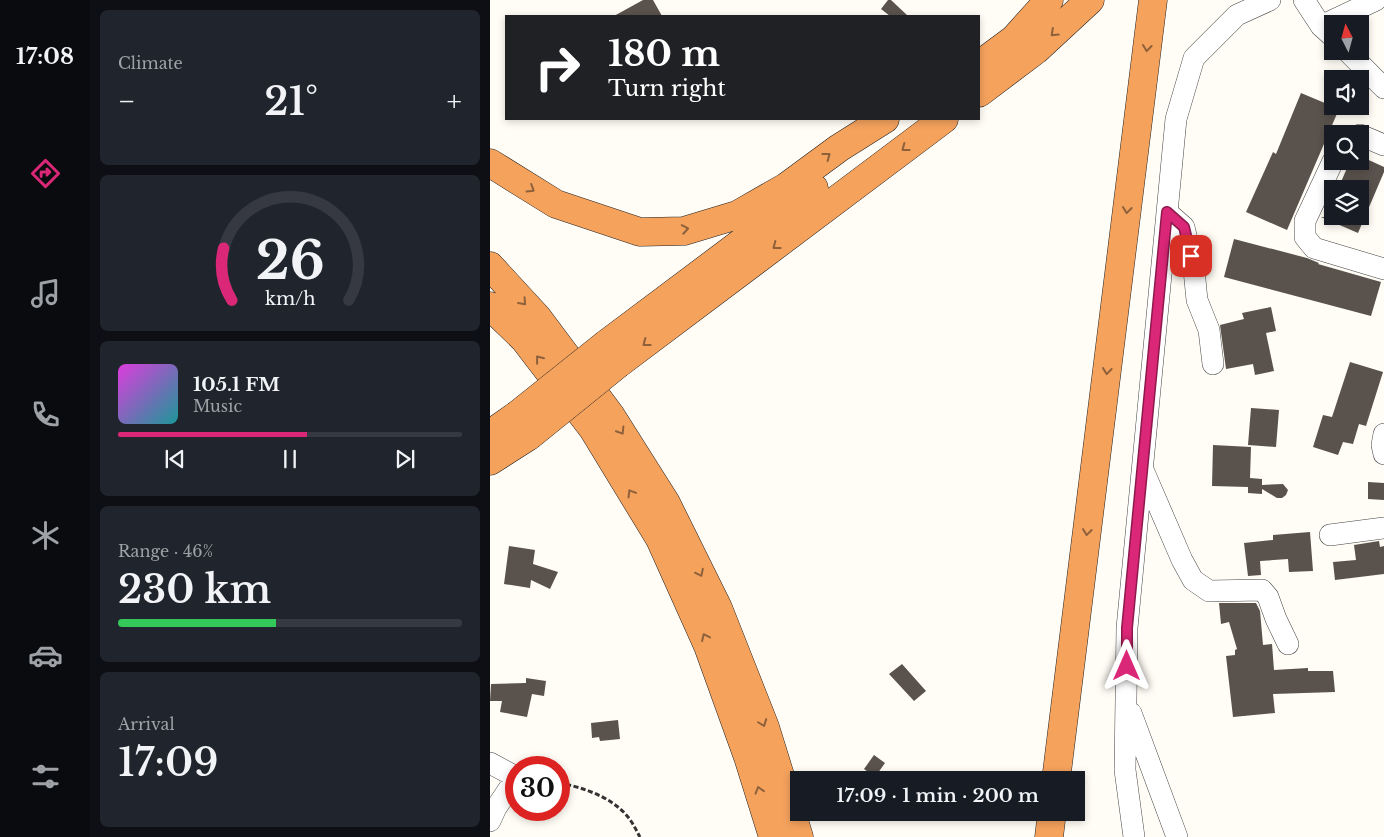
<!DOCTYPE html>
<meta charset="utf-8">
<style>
:root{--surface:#171b24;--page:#20242c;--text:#f1f3f6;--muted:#9ea1a6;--line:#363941;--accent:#db2777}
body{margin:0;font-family:"Libre Baskerville",serif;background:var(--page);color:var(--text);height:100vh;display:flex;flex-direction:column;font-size:19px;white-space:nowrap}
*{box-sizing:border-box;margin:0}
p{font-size:16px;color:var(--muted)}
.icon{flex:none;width:28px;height:28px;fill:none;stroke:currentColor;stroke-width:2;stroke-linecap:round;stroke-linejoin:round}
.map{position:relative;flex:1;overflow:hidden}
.drawer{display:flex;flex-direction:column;gap:10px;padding:10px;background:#0d0f14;width:400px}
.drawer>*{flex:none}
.guide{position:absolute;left:15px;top:15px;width:475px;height:105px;border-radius:0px;box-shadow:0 2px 8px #0003;background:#202124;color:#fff;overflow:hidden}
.needle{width:32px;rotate:354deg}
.controls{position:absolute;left:834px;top:15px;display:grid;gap:10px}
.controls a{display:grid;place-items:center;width:45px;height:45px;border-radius:0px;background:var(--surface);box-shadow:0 2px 8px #0003;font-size:25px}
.speed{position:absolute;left:15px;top:756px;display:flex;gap:10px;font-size:25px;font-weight:700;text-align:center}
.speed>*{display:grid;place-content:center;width:65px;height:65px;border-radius:50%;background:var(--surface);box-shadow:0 2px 8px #0003;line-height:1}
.speed .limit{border:8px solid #d22;background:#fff;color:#111}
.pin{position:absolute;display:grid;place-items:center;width:42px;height:42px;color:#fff;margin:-21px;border-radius:10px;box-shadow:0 2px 8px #0006}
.me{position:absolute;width:55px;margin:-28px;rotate:0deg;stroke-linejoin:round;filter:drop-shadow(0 0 4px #0008)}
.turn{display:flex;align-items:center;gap:18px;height:105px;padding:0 20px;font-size:22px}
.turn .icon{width:65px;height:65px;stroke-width:2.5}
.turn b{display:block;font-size:35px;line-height:42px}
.big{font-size:38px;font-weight:600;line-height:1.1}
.drawer .card{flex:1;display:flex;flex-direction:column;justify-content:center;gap:8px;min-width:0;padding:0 18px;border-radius:8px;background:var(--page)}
.drawer .dial{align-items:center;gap:0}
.dial svg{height:130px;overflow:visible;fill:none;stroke:var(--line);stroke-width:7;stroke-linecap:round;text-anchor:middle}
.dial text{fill:var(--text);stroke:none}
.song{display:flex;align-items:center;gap:15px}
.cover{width:60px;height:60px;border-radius:8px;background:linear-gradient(135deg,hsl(300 70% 55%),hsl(180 70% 35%))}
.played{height:5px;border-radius:2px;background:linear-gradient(90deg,var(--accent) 55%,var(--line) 55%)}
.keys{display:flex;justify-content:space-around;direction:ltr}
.heat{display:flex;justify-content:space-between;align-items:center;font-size:28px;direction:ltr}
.charge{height:8px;border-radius:4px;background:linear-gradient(90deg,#34c759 46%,var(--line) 0)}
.trip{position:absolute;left:300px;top:771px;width:295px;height:50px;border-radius:0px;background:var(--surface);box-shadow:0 2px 8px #0003;font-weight:600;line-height:50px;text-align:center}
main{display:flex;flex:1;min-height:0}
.menu{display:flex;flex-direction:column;width:90px;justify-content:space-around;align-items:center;background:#090b0e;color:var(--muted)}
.menu .icon{width:35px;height:35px}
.menu .selected{color:var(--accent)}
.menu b{font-size:22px;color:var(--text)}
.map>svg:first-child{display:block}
</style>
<main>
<nav class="menu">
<b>17:08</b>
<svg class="icon selected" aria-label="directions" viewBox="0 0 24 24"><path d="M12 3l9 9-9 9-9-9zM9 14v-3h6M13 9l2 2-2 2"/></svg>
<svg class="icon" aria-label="music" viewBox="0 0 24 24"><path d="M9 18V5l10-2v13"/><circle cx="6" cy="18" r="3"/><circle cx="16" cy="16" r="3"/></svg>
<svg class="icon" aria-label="phone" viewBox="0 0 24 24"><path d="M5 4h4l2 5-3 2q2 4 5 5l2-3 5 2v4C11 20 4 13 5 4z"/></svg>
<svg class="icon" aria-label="climate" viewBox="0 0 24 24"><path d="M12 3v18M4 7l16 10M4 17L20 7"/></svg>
<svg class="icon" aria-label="car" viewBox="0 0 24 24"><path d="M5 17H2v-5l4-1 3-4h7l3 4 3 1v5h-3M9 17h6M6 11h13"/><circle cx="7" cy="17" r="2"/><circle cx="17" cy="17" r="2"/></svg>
<svg class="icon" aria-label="filters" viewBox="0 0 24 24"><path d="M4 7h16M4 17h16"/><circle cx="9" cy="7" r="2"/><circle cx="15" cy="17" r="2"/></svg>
</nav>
<section class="drawer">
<div class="card"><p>Climate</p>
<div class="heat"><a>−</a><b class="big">21°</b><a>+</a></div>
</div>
<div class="card dial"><svg viewBox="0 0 100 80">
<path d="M14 69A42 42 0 1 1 86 69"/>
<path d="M14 69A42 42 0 0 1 9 37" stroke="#db2777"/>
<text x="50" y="56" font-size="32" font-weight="700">26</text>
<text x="50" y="72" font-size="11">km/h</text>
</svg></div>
<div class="card">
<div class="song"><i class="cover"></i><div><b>105.1 FM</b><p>Music</p></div></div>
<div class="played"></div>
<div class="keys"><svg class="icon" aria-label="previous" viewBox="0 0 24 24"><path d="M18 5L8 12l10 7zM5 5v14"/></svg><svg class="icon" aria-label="pause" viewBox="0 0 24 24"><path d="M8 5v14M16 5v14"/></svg><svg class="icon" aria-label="next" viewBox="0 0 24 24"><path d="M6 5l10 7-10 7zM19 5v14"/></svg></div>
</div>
<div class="card"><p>Range · 46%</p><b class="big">230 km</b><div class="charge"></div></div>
<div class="card"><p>Arrival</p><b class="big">17:09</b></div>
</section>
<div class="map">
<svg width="894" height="837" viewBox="0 0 894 837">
<rect width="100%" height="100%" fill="#fffdf5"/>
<path fill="#5a524d" d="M153 0H163L172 16H124Z
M398 0H401L418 16H400L391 9Z
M811 93 849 109 797 230 756 212 783 152 786 154Z
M870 156 894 167V172L868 233 831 217 870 216V189H848L860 161H870Z
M744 239 817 258 829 263 828 264 891 282 881 316 734 277Z
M781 307 786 331 776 333 784 371 765 375 763 364 736 369 730 325 754 319 752 313Z
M860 362 893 372 876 426 869 424 863 444 853 442 848 455 823 447 833 415 842 417Z
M761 408 789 410 786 447 758 445Z
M723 445 761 447 760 478 772 479V485L793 484 798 490 796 495 792 498H787L772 489V494L758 493V487L722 486Z
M878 482 894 483V500L878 499Z
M820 532 823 571 799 572 798 559 770 561 771 575 758 576 754 543 783 540V535Z
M889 541 890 547 894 546V574L845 580 843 562 866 560 864 545Z
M19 546 45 550 43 564 68 572 60 589 41 580 40 588 14 584Z
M729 603H766L770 611 773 645 782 644 784 670 818 668V671H843L845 692 783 694 785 713 743 717 736 656 745 655V650L747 649 739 622 731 624Z
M412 664 436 691 424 701 399 674Z
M36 678 56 681 54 696 42 694 37 717 10 712 12 701H0L1 684 36 683Z
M128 720 130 739 110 741 109 737 102 738 101 723Z
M384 755 395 763 385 777 374 769Z"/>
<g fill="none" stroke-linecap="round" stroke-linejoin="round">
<g stroke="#444" stroke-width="22">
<path id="minor" d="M814 0 831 26 841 35
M831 26 886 0
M857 51 894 88
M870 135 894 145
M843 161 815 221V237L824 248 894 269
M677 212 694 227 704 270 707 300 719 330 723 364
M894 434 892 445 894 454
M654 472 692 560 703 580 719 591 772 590 778 597 786 619 798 644
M840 535 894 528
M641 713 687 837
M0 763 26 777
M0 821 6 808 26 778
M644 837 635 770 637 628 686 119 704 58 747 15 780 0"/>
</g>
<g stroke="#222" stroke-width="29">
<path id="highway" d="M489 65 524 39 559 0
M489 93 546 50 600 0
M0 163 66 204 150 232 194 231 247 215 296 187 349 148 395 119
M0 266 47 317 121 416 176 503 228 608 275 727 309 837
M0 306 34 339 103 429 170 539 218 646 258 757 283 837
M116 344 324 188
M128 364 454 119
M0 434 27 415
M0 461 39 436
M566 780 663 0
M559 837 562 812"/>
</g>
<path stroke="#333" stroke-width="3" stroke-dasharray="5 2.5" stroke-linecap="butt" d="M69 783C92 787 122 797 138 817 143 823 146 830 150 837"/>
<use href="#minor" stroke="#fff" stroke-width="21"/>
<use href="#highway" stroke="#f5a25d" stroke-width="28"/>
<g stroke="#222" stroke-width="29" stroke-linecap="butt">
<path id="highway-bridge" d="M27 415 116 344
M39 436 128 364"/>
</g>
<use href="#highway-bridge" stroke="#f5a25d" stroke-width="28"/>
</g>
<defs><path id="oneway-chevron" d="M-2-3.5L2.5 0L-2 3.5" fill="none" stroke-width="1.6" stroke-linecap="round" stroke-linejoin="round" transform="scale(1.25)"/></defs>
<g stroke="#8e613b">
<use href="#oneway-chevron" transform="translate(564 33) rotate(137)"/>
<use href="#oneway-chevron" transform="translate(657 48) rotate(97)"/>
<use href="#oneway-chevron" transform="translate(415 148) rotate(143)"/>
<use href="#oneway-chevron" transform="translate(337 156) rotate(-37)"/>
<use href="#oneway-chevron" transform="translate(41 189) rotate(32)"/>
<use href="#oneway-chevron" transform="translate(637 210) rotate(97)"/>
<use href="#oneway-chevron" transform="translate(195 229) rotate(-10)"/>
<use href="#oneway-chevron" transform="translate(286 246) rotate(143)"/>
<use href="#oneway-chevron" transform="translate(33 302) rotate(48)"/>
<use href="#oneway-chevron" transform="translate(156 343) rotate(143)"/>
<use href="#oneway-chevron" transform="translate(49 359) rotate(-128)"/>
<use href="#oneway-chevron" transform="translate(617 371) rotate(97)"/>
<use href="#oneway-chevron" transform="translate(131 431) rotate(58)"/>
<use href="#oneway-chevron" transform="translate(141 493) rotate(-121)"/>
<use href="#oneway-chevron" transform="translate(597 532) rotate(97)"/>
<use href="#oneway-chevron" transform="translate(210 573) rotate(64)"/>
<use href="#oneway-chevron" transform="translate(215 637) rotate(-115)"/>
<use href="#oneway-chevron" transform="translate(273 723) rotate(69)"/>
<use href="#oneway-chevron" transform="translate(269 790) rotate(-107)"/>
</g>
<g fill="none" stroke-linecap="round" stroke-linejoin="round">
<g stroke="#8e194d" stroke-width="12">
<path id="route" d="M637 666V628L677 212 694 227 701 256"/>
</g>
<use href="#route" stroke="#db2777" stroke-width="9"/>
</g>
</svg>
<div class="controls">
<a><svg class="needle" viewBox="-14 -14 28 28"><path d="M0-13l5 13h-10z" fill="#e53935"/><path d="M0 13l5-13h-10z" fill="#9ea1a6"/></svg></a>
<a><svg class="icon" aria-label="sound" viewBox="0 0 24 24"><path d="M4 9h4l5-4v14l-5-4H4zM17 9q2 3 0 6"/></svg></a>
<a><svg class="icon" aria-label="search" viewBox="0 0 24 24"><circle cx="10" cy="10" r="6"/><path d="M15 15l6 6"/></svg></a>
<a><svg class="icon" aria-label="layers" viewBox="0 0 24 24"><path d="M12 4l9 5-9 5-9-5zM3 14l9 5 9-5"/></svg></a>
</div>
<div class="speed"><div class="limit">30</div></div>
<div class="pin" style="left:701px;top:256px;background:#d93025"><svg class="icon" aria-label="arrive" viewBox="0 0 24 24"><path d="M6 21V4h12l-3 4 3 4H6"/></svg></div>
<svg class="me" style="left:637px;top:666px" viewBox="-20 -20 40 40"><path d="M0-17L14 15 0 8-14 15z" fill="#db2777" stroke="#fff" stroke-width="4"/></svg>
<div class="trip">17:09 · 1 min · 200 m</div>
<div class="guide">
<div class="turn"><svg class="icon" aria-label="right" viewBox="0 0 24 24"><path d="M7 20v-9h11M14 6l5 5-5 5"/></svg><div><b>180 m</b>Turn right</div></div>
</div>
</div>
</main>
